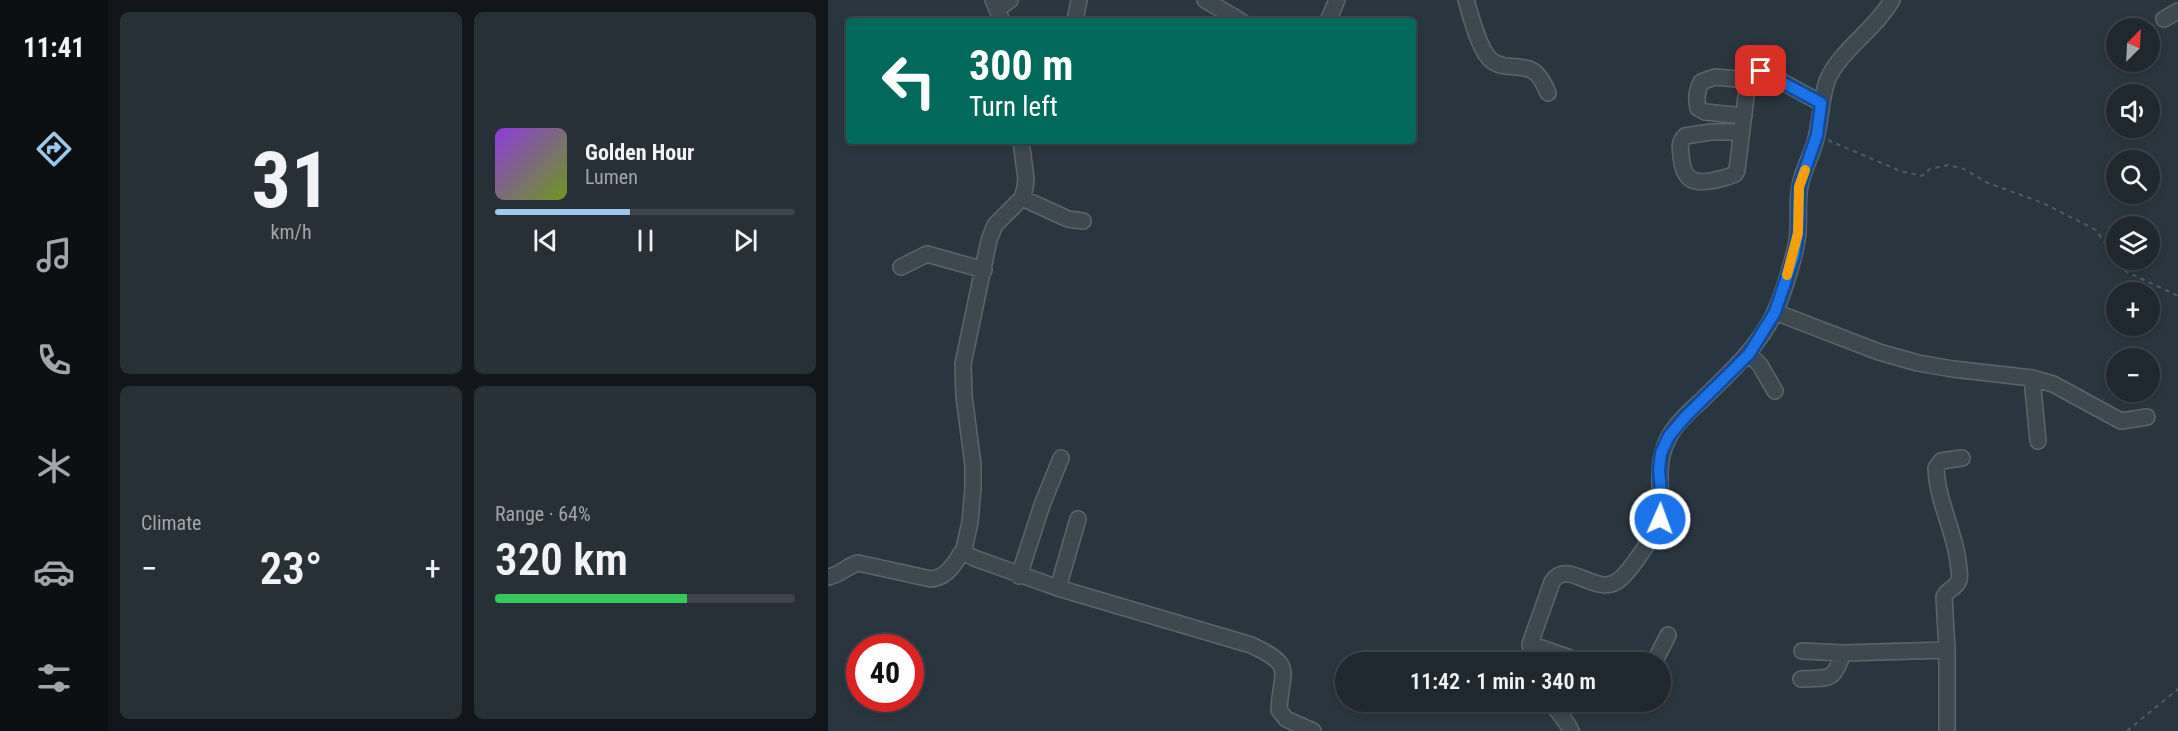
<!DOCTYPE html>
<meta charset="utf-8">
<style>
:root{--surface:#20282f;--page:#283037;--text:#f1f3f6;--muted:#a2a6aa;--line:#3d444b;--accent:#9cc9ec}
body{margin:0;font-family:"Roboto Condensed",sans-serif;background:var(--page);color:var(--text);height:100vh;display:flex;flex-direction:column;font-size:22px;white-space:nowrap}
*{box-sizing:border-box;margin:0}
p{font-size:20px;color:var(--muted)}
.icon{flex:none;width:33px;height:33px;fill:none;stroke:currentColor;stroke-width:2;stroke-linecap:round;stroke-linejoin:round}
.map{position:relative;flex:1;overflow:hidden}
.sheet{display:flex;flex-direction:column;gap:12px;padding:12px;background:#12161a;width:720px}
.sheet>*{flex:none}
.hud{position:absolute;left:18px;top:18px;width:570px;height:126px;border-radius:6px;box-shadow:0 3px 9px #0003,0 0 0 2px var(--line);background:#00695c;color:#fff;overflow:hidden}
.needle{width:39px;rotate:24deg}
.controls{position:absolute;left:1278px;top:18px;display:grid;gap:12px}
.controls a{display:grid;place-items:center;width:54px;height:54px;border-radius:50%;background:var(--surface);box-shadow:0 3px 9px #0003,0 0 0 2px var(--line);font-size:30px}
.speed{position:absolute;left:18px;top:634px;display:flex;gap:12px;font-size:30px;font-weight:700;text-align:center}
.speed>*{display:grid;place-content:center;width:78px;height:78px;border-radius:50%;background:var(--surface);box-shadow:0 3px 9px #0003,0 0 0 2px var(--line);line-height:1}
.speed .limit{border:9px solid #d22;background:#fff;color:#111}
.pin{position:absolute;display:grid;place-items:center;width:51px;height:51px;color:#fff;margin:-26px;border-radius:12px;box-shadow:0 3px 9px #0006}
.me{position:absolute;width:66px;margin:-33px;rotate:2deg;stroke-linejoin:round;filter:drop-shadow(0 0 4px #0008)}
.turn{display:flex;align-items:center;gap:21px;height:126px;padding:0 24px;font-size:27px}
.turn .icon{width:78px;height:78px;stroke-width:2.5}
.turn b{display:block;font-size:42px;line-height:51px}
.big{font-size:45px;font-weight:600;line-height:1.1}
.sheet .card{flex:1;display:flex;flex-direction:column;justify-content:center;gap:9px;min-width:0;padding:0 21px;border-radius:9px;background:var(--page)}
.sheet .dial{align-items:center;gap:0}
.dial b{font-size:78px;line-height:1}
.song{display:flex;align-items:center;gap:18px}
.cover{width:72px;height:72px;border-radius:9px;background:linear-gradient(135deg,hsl(270 70% 55%),hsl(80 70% 35%))}
.played{height:6px;border-radius:3px;background:linear-gradient(90deg,var(--accent) 45%,var(--line) 45%)}
.keys{display:flex;justify-content:space-around;direction:ltr}
.heat{display:flex;justify-content:space-between;align-items:center;font-size:33px;direction:ltr}
.charge{height:9px;border-radius:4px;background:linear-gradient(90deg,#34c759 64%,var(--line) 0)}
.sheet .tiles{flex:1;display:grid;gap:12px;grid-template-columns:repeat(2,1fr)}
.trip{position:absolute;left:507px;top:652px;width:336px;height:60px;border-radius:30px;background:var(--surface);box-shadow:0 3px 9px #0003,0 0 0 2px var(--line);font-weight:600;line-height:60px;text-align:center}
main{display:flex;flex:1;min-height:0}
.dock{display:flex;flex-direction:column;width:108px;justify-content:space-around;align-items:center;background:#0d1013;color:var(--muted)}
.dock .icon{width:42px;height:42px}
.dock .on{color:var(--accent)}
.dock b{font-size:27px;color:var(--text)}
.map>svg:first-child{display:block}
</style>
<main>
<nav class="dock">
<b>11:41</b>
<svg class="icon on" aria-label="directions" viewBox="0 0 24 24"><path d="M12 3l9 9-9 9-9-9zM9 14v-3h6M13 9l2 2-2 2"/></svg>
<svg class="icon" aria-label="music" viewBox="0 0 24 24"><path d="M9 18V5l10-2v13"/><circle cx="6" cy="18" r="3"/><circle cx="16" cy="16" r="3"/></svg>
<svg class="icon" aria-label="phone" viewBox="0 0 24 24"><path d="M5 4h4l2 5-3 2q2 4 5 5l2-3 5 2v4C11 20 4 13 5 4z"/></svg>
<svg class="icon" aria-label="climate" viewBox="0 0 24 24"><path d="M12 3v18M4 7l16 10M4 17L20 7"/></svg>
<svg class="icon" aria-label="car" viewBox="0 0 24 24"><path d="M5 17H2v-5l4-1 3-4h7l3 4 3 1v5h-3M9 17h6M6 11h13"/><circle cx="7" cy="17" r="2"/><circle cx="17" cy="17" r="2"/></svg>
<svg class="icon" aria-label="filters" viewBox="0 0 24 24"><path d="M4 7h16M4 17h16"/><circle cx="9" cy="7" r="2"/><circle cx="15" cy="17" r="2"/></svg>
</nav>
<section class="sheet">
<div class="tiles">
<div class="card dial"><b>31</b><p>km/h</p></div>
<div class="card">
<div class="song"><i class="cover"></i><div><b>Golden Hour</b><p>Lumen</p></div></div>
<div class="played"></div>
<div class="keys"><svg class="icon" aria-label="previous" viewBox="0 0 24 24"><path d="M18 5L8 12l10 7zM5 5v14"/></svg><svg class="icon" aria-label="pause" viewBox="0 0 24 24"><path d="M8 5v14M16 5v14"/></svg><svg class="icon" aria-label="next" viewBox="0 0 24 24"><path d="M6 5l10 7-10 7zM19 5v14"/></svg></div>
</div>
<div class="card"><p>Climate</p>
<div class="heat"><a>−</a><b class="big">23°</b><a>+</a></div>
</div>
<div class="card"><p>Range · 64%</p><b class="big">320 km</b><div class="charge"></div></div>
</div>
</section>
<div class="map">
<svg width="1350" height="731" viewBox="0 0 1350 731">
<rect width="100%" height="100%" fill="#2a363f"/>
<g fill="none" stroke-linecap="round" stroke-linejoin="round">
<g stroke="#5b666c" stroke-width="18">
<path id="minor" d="M165 0 174 21
M377 0 413 21
M638 0C643 16 651 51 664 61 668 64 672 65 677 66 704 68 709 67 720 93
M170 9 182 0
M1336 19 1350 11
M247 21 251 0
M500 21 509 0
M916 116 877 112 870 108C868 100 869 90 873 82L887 77 920 80
M913 132H883L857 136C851 142 852 147 853 155 855 180 864 185 888 180 895 178 901 177 907 174L909 170 920 80 927 71 938 73 993 103
M193 141 198 179 197 188 194 198 167 225 161 240 135 364 136 396 145 465V488L142 522 136 549 140 555 146 558 230 588 423 645C468 666 453 669 451 710L458 719 485 731
M194 198 240 219 255 221
M73 267 99 254 156 270
M947 312 1051 352 1090 363 1125 369 1204 378 1225 384 1293 421 1319 417
M921 354 932 365 947 391
M1204 378 1210 441
M191 576 214 505 233 458
M0 577C12 575 19 566 30 563L103 579C121 577 127 562 136 549
M230 588 250 519
M702 644 757 663
M974 651 1015 653 1119 650
M705 663 702 644 724 582C739 559 765 593 786 583 798 578 816 549 823 538 842 503 823 475 839 441 846 425 861 412 874 400 901 373 929 349 946 314 955 295 969 251 970 231 971 216 969 200 972 186 975 168 986 152 989 134 993 116 993 99 999 81 1011 51 1048 29 1064 0
M826 663 840 635
M973 679C1002 677 1005 683 1015 653
M723 702 740 725 743 731
M1119 731V650L1116 597C1119 589 1129 588 1131 580 1133 575 1130 567 1130 561 1126 530 1109 500 1108 468L1113 461 1134 458"/>
</g>
<path stroke="#4c5e5d" stroke-width="2" stroke-dasharray="4.5 4.5" stroke-linecap="butt" d="M1000 140 1072 171 1094 176 1102 169 1120 165 1136 169 1160 183 1215 203 1268 230 1295 270 1350 296
M1299 731 1350 689"/>
<use href="#minor" stroke="#3d484f" stroke-width="15"/>
</g>
<g fill="none" stroke-linecap="round" stroke-linejoin="round">
<g stroke="#114b97" stroke-width="15">
<path id="route" d="M832 519 834 502 831 470 833 453 841 436 857 417 921 354 947 312 966 256 970 233 971 187 989 135 993 103 933 71"/>
</g>
<use href="#route" stroke="#1a73e8" stroke-width="10"/>
<path stroke="#f59e0b" stroke-width="10" d="M959 275 970 233 971 187 977 170"/>
</g>
</svg>
<div class="controls">
<a><svg class="needle" viewBox="-14 -14 28 28"><path d="M0-13l5 13h-10z" fill="#e53935"/><path d="M0 13l5-13h-10z" fill="#a2a6aa"/></svg></a>
<a><svg class="icon" aria-label="sound" viewBox="0 0 24 24"><path d="M4 9h4l5-4v14l-5-4H4zM17 9q2 3 0 6"/></svg></a>
<a><svg class="icon" aria-label="search" viewBox="0 0 24 24"><circle cx="10" cy="10" r="6"/><path d="M15 15l6 6"/></svg></a>
<a><svg class="icon" aria-label="layers" viewBox="0 0 24 24"><path d="M12 4l9 5-9 5-9-5zM3 14l9 5 9-5"/></svg></a>
<a>+</a>
<a>−</a>
</div>
<div class="speed"><div class="limit">40</div></div>
<div class="pin" style="left:933px;top:71px;background:#d93025"><svg class="icon" aria-label="arrive" viewBox="0 0 24 24"><path d="M6 21V4h12l-3 4 3 4H6"/></svg></div>
<svg class="me" style="left:832px;top:519px" viewBox="-20 -20 40 40"><circle r="17" fill="#1a73e8" stroke="#fff" stroke-width="3"/><path d="M0-11L8 9 0 5-8 9z" fill="#fff"/></svg>
<div class="trip">11:42 · 1 min · 340 m</div>
<div class="hud">
<div class="turn"><svg class="icon" aria-label="left" viewBox="0 0 24 24"><path d="M17 20v-9H6M10 6l-5 5 5 5"/></svg><div><b>300 m</b>Turn left</div></div>
</div>
</div>
</main>
